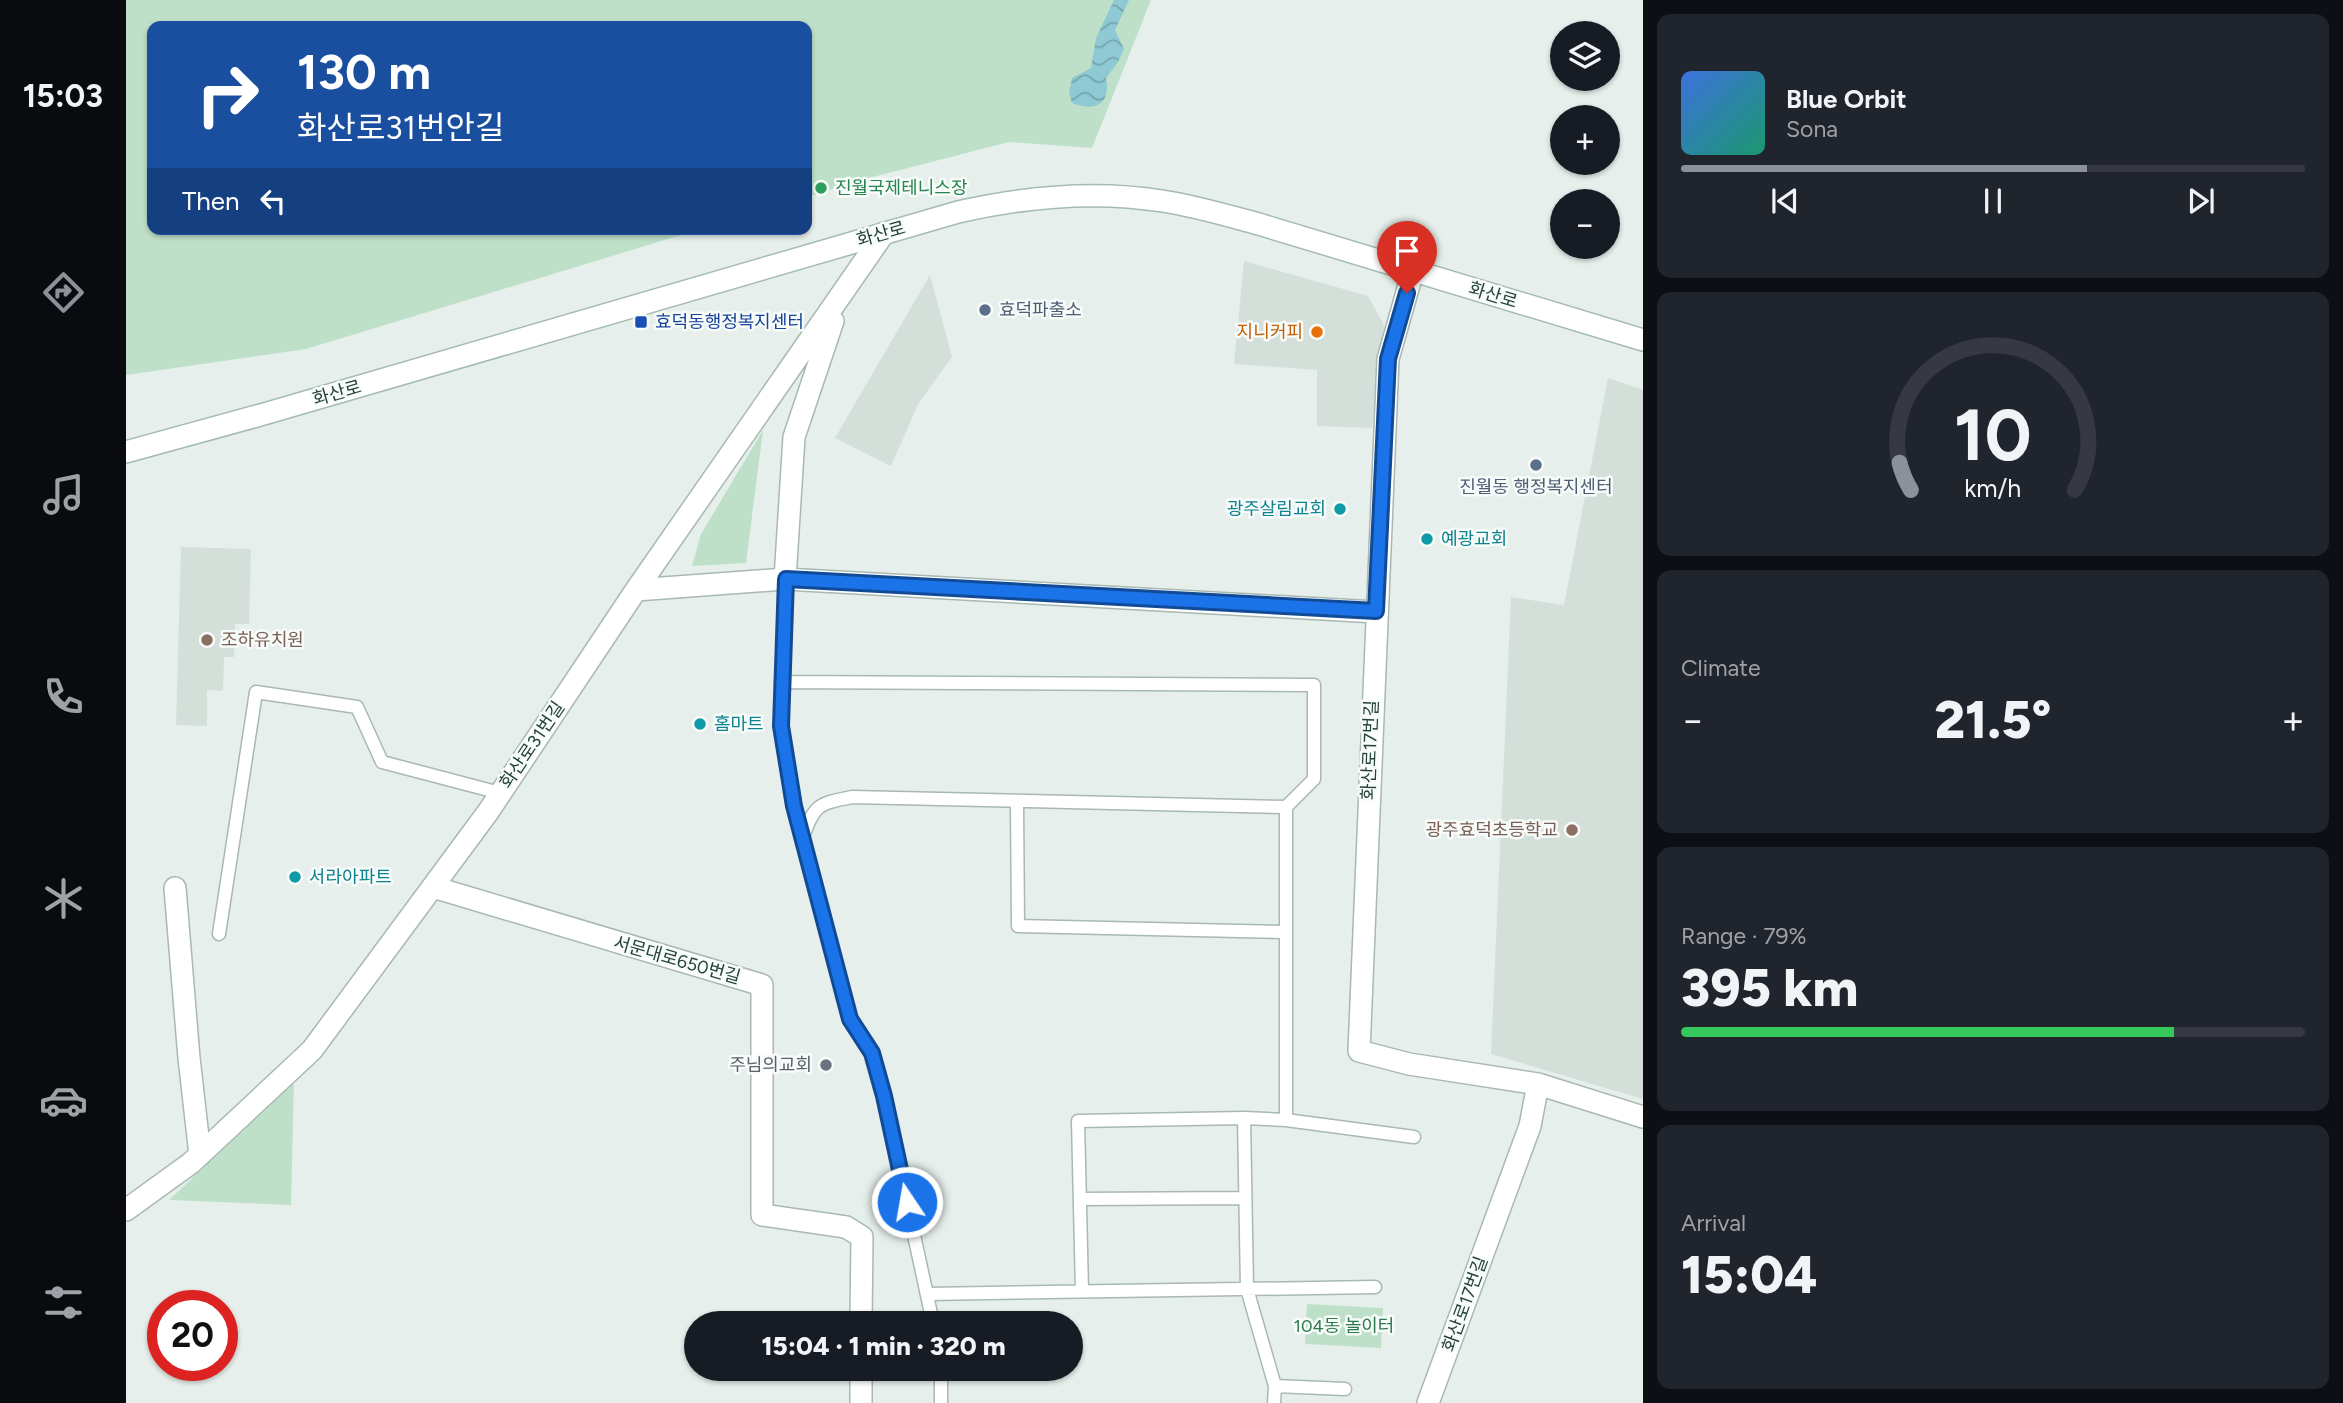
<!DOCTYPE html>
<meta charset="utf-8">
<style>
:root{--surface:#171b24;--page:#20242c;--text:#f1f3f6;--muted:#9ea1a6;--line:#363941;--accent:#8c9099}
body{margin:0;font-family:Figtree,"Noto Sans KR",sans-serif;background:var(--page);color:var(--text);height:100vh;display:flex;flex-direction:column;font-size:26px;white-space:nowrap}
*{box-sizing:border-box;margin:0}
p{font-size:23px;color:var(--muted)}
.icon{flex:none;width:38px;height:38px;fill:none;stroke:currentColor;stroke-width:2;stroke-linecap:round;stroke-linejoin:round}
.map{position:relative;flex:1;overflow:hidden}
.drawer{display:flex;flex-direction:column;gap:14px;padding:14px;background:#0d0f14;width:700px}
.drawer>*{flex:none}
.hud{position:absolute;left:21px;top:21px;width:665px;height:214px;border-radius:14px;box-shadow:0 2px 5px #0004;background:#1a4fa0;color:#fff;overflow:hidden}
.tools{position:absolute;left:1424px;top:21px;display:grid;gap:14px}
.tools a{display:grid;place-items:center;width:70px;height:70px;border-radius:50%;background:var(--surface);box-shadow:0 2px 5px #0004;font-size:35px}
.speed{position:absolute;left:21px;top:1290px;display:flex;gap:14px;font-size:35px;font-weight:700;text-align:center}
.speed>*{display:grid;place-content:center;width:91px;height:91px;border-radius:50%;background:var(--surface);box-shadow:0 2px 5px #0004;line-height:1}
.speed .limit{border:10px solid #d22;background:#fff;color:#111}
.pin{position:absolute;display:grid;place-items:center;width:60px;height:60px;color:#fff;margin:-72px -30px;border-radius:50% 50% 50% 0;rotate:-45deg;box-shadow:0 0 7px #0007}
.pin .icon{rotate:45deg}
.me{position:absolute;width:77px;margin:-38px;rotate:348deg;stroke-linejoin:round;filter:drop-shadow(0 0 5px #0008)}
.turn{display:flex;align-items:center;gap:24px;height:147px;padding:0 35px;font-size:32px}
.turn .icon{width:91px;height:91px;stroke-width:2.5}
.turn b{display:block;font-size:49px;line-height:60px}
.then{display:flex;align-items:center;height:66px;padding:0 35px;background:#0003;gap:14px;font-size:26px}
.big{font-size:52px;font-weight:800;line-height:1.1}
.drawer .widget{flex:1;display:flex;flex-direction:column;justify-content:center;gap:10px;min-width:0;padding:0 24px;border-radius:14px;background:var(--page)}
.drawer .dial{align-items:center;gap:0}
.dial svg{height:182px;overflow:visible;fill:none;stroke:var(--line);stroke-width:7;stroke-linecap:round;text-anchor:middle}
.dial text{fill:var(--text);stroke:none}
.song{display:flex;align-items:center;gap:21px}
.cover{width:84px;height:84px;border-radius:10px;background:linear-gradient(135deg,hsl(220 70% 55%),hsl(160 70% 35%))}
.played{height:7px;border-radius:4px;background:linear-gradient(90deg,var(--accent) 65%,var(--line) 65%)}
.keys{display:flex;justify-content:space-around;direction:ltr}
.heat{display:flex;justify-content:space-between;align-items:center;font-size:38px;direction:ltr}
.charge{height:10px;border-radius:5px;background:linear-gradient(90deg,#34c759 79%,var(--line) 0)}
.trip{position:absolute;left:558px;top:1311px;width:399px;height:70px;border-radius:35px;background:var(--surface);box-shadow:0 2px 5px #0004;font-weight:800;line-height:70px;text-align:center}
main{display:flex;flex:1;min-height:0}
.tabs{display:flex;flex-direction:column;width:126px;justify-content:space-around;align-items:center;background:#090b0e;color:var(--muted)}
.tabs .icon{width:49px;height:49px}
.tabs .current{color:var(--accent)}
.tabs b{font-size:32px;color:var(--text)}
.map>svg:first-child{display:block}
</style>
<main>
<nav class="tabs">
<b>15:03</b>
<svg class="icon current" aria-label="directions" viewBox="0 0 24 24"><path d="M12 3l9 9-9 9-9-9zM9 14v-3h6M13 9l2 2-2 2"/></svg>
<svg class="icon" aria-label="music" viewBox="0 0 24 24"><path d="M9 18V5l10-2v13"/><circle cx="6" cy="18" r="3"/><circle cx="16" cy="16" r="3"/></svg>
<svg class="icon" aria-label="phone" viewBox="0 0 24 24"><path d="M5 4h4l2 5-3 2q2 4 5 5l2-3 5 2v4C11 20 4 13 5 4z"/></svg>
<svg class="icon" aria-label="climate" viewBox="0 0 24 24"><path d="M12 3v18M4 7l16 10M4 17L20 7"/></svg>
<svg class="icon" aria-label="car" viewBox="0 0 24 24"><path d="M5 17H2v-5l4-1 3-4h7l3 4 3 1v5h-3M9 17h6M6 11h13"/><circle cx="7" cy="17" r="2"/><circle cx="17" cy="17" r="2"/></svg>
<svg class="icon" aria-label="filters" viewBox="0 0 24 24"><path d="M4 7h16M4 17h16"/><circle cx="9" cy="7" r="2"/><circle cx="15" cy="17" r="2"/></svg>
</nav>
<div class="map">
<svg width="1517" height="1403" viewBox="0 0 1517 1403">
<defs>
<pattern id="water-waves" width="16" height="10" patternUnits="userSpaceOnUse" patternTransform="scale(1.75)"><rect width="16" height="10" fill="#8ec9d4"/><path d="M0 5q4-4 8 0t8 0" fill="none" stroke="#74a5ad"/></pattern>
</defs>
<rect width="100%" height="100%" fill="#e6efeb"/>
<path fill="#d4dfda" d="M1118 261 1242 296 1258 325 1246 428 1191 426V370L1108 364Z
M804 275 826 357 792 404 765 466 709 438Z
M1482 378 1517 390V1099L1365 1054 1385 597 1438 605Z
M55 547 125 549 123 624H109L108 657H98L97 691 81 690V726L50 725Z"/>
<path fill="#bfe0c8" d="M0 0H1025L966 148 883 142 739 179 681 197V26H26V229H575L180 349 0 375Z
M637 430 620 563 566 566 575 534Z
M168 1080 165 1205 43 1200 154 1096Z
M1181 1304 1257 1308 1255 1348 1179 1344Z"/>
<path fill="url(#water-waves)" d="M988 0H1003L989 30 998 49 992 62 980 78C985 105 969 112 946 103L943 93 946 78 965 68 970 38Z"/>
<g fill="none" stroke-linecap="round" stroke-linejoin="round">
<g stroke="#a8b8b2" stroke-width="15">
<path id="service" d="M659 579 655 726 668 806 724 1019 746 1053 758 1096 807 1323
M655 682 1188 685V779L1160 807V1120
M891 803 892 926 1159 932
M676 839C689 805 690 804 726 797L1160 807
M93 934 130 692 231 707 256 762 374 793
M1118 1118 1121 1289 1149 1386 1148 1403
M954 1199 1119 1198
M956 1291 952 1121 1118 1118 1160 1120 1288 1137
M802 1294 1249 1287
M1149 1386 1219 1389
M815 1403V1368"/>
</g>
<g stroke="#a8b8b2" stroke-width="24">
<path id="minor" d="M1287 271 1262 359 1233 1051 1283 1064 1412 1084 1517 1117
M659 579 668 437 707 321
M510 590 659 579 1250 612
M307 887 636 985V1215L720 1227 736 1237 735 1323
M49 888 63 1058 74 1155
M0 1210 65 1163 186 1050 362 812 510 590 758 233
M735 1403V1368
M1302 1403 1404 1126 1412 1084"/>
</g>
<g stroke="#a4bbb3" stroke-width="24">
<path id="secondary" d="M0 452 138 414 832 212C898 197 968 190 1036 201 1070 206 1103 216 1136 225L1517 340"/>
</g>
<use href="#service" stroke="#fff" stroke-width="12"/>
<use href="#minor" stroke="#fff" stroke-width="21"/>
<use href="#secondary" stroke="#fff" stroke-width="21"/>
</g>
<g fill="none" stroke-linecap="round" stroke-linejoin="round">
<g stroke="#114b97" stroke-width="18">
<path id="route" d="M781 1202 758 1096 746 1053 724 1019 668 806 655 726 660 579 1250 611 1262 359 1281 293"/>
</g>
<use href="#route" stroke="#1a73e8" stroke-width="12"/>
</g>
<circle fill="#2e9e5b" stroke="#f7fbf9" stroke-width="2.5" cx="695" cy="188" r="7"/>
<g fill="#5c6f8a" stroke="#f7fbf9" stroke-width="2.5">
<circle cx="859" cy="310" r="7"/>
<circle cx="1410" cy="465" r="7"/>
</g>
<rect fill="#1a4fb4" stroke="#f7fbf9" stroke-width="2.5" x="508" y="315" width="14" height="14" rx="3.5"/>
<circle fill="#e8710a" stroke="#f7fbf9" stroke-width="2.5" cx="1191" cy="332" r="7"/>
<g fill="#0f9aa8" stroke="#f7fbf9" stroke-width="2.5">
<circle cx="1214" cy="509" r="7"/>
<circle cx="1301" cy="539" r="7"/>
<circle cx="574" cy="724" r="7"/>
<circle cx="169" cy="877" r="7"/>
</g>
<g fill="#8d6e63" stroke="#f7fbf9" stroke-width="2.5">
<circle cx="81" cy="640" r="7"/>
<circle cx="1446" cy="830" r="7"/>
</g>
<circle fill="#6b7280" stroke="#f7fbf9" stroke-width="2.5" cx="700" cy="1065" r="7"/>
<g text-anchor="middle" stroke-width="5" stroke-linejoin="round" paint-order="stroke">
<g font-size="18" fill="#27864d" stroke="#f7fbf9" text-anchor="start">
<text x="709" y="194">진월국제테니스장</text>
</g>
<g font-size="18" fill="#24423a" stroke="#f7fbf9">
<text transform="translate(755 234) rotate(-16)" y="6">화산로</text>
<text transform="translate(1367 295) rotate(17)" y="6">화산로</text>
<text transform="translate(211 393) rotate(-16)" y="6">화산로</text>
<text transform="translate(406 745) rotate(-56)" y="6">화산로31번길</text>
<text transform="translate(1244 750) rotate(-88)" y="6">화산로17번길</text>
<text transform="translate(551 960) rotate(16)" y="6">서문대로650번길</text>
<text transform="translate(1339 1304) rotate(-70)" y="6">화산로17번길</text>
</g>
<g font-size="18" fill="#4e5e75" stroke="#f7fbf9" text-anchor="start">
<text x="873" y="316">효덕파출소</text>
<text x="1410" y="493" text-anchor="middle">진월동 행정복지센터</text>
</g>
<g font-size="18" fill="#164399" stroke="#f7fbf9" text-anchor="start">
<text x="529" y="328">효덕동행정복지센터</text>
</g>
<g font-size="18" fill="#c56008" stroke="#f7fbf9" text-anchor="end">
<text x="1177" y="338">지니커피</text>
</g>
<g font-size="18" fill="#0d838f" stroke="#f7fbf9" text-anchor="start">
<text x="1200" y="515" text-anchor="end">광주살림교회</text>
<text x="1315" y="545">예광교회</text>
<text x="588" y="730">홈마트</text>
<text x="183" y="883">서라아파트</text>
</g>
<g font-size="18" fill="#785e54" stroke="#f7fbf9" text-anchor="start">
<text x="95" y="646">조하유치원</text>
<text x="1432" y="836" text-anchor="end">광주효덕초등학교</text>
</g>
<g font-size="18" fill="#5b616d" stroke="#f7fbf9" text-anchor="end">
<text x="686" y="1071">주님의교회</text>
</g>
<g font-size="18" fill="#2d7a4b" stroke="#f7fbf9">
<text x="1218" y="1332">104동 놀이터</text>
</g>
</g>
</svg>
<div class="tools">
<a><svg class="icon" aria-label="layers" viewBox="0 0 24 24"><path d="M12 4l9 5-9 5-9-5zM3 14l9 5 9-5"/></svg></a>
<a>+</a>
<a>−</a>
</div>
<div class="speed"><div class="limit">20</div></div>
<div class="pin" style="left:1281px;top:293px;background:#d93025"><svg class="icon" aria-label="arrive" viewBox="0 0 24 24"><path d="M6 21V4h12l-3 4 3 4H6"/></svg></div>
<svg class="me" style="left:781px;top:1202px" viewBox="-20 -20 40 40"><circle r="17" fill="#1a73e8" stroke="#fff" stroke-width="3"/><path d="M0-11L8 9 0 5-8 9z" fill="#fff"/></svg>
<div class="trip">15:04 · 1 min · 320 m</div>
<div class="hud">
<div class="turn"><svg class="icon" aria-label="right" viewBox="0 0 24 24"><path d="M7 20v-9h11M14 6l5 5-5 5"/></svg><div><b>130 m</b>화산로31번안길</div></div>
<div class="then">Then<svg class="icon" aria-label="left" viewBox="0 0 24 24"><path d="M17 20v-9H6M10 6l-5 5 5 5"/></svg></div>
</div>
</div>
<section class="drawer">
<div class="widget">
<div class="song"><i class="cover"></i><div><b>Blue Orbit</b><p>Sona</p></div></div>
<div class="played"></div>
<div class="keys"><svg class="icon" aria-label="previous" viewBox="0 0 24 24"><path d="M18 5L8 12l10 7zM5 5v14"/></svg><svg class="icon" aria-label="pause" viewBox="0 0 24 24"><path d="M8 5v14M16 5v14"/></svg><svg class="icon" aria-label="next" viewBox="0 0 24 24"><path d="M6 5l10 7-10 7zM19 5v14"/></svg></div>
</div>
<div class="widget dial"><svg viewBox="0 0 100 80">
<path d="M14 69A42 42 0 1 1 86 69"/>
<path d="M14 69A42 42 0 0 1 9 57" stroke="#8c9099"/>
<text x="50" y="56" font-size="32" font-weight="700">10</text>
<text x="50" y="72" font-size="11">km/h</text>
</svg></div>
<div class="widget"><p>Climate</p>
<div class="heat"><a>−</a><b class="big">21.5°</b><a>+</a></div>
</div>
<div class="widget"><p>Range · 79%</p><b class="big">395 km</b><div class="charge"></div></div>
<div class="widget"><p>Arrival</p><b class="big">15:04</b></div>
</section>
</main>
